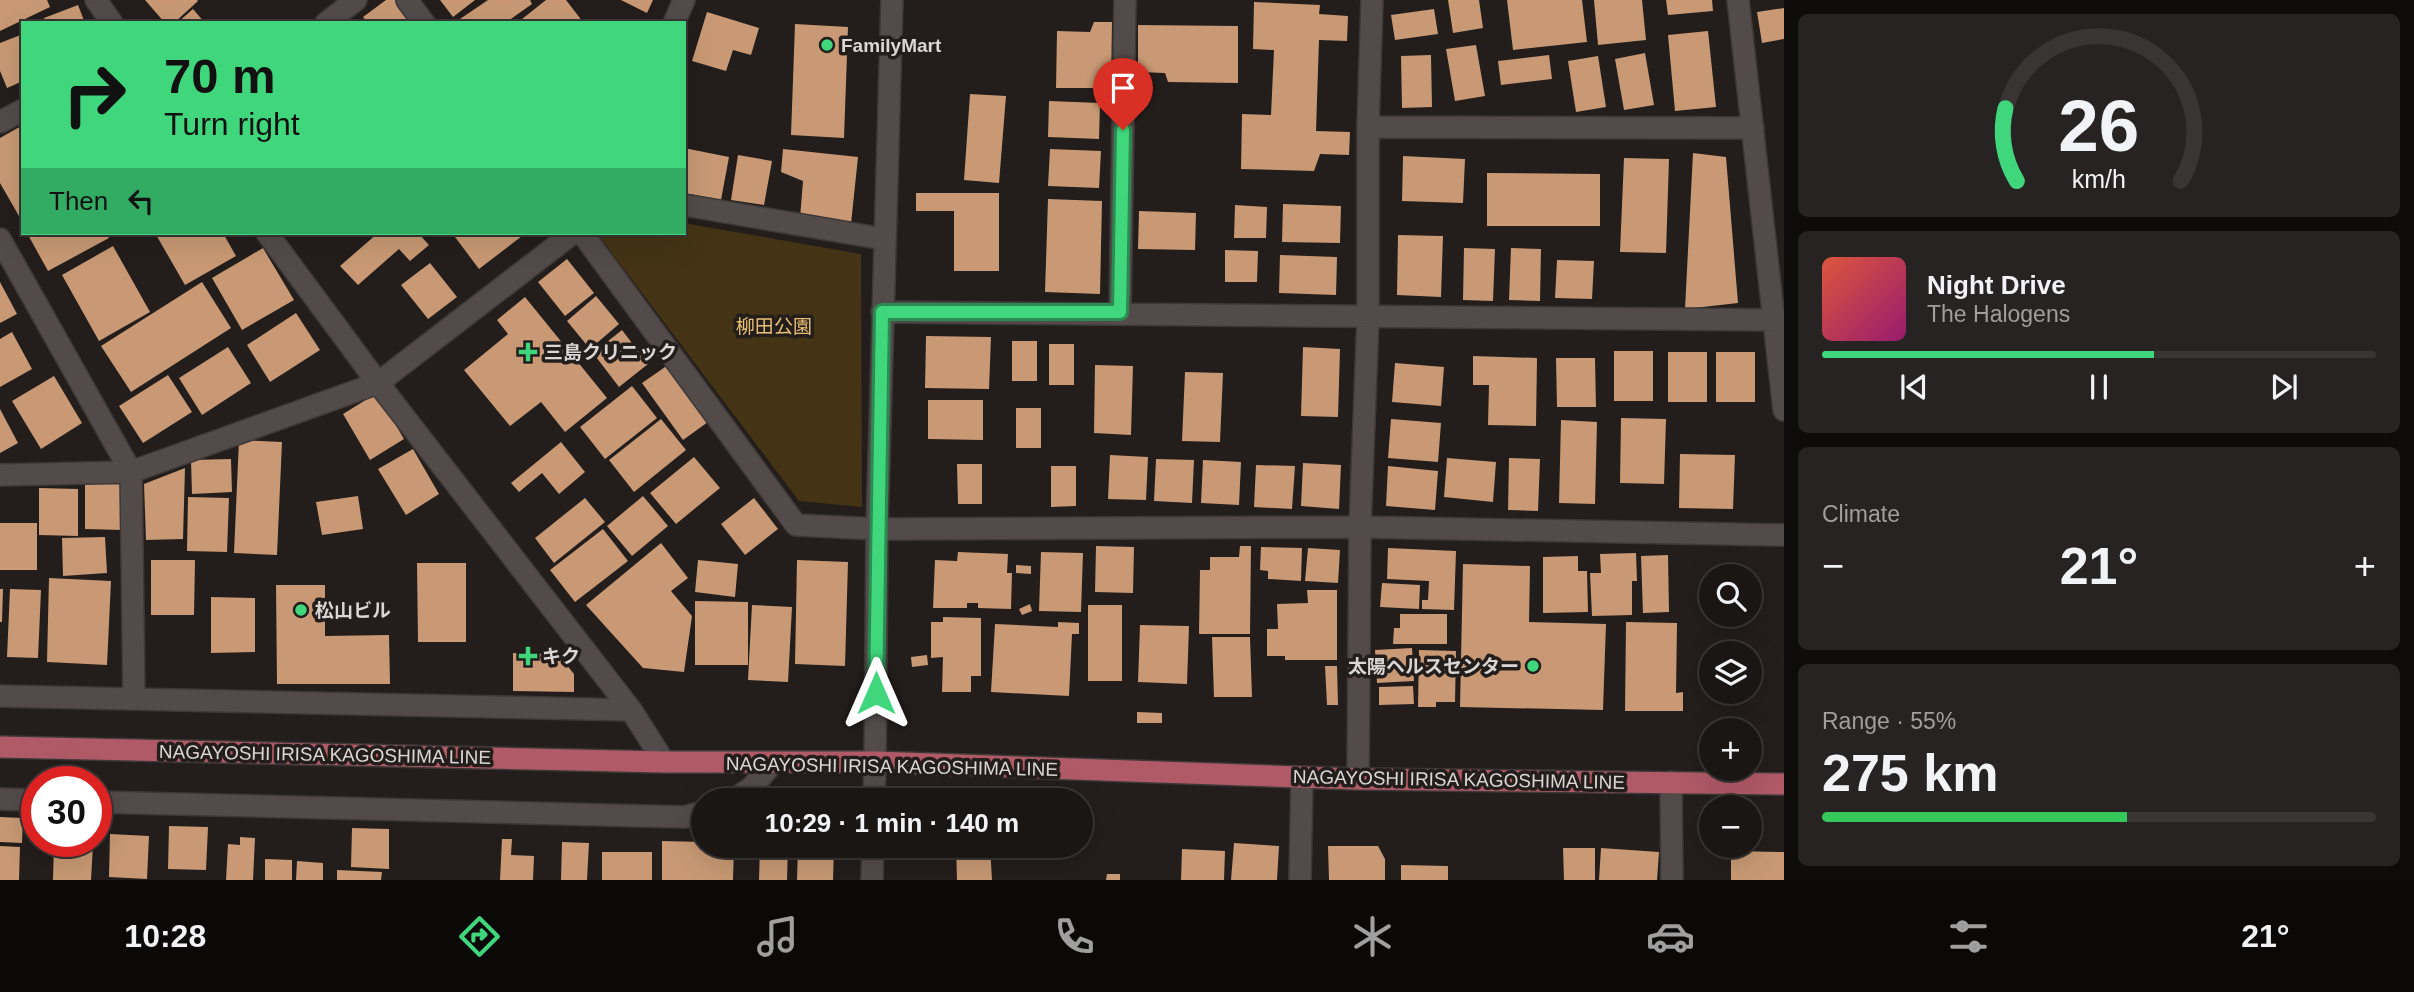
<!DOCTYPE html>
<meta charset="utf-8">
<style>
:root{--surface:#1a1614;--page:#272322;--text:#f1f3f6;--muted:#9f9fa0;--line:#383534;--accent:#40d77c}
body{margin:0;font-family:Arial,"Noto Sans JP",sans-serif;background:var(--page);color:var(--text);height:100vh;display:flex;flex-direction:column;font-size:26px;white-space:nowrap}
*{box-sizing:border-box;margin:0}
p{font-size:23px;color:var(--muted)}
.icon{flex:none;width:38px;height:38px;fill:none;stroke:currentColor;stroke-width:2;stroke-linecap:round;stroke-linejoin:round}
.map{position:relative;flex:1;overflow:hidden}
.side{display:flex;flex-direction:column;gap:14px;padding:14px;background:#0e0c0b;width:630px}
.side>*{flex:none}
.banner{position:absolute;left:21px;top:21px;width:665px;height:214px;border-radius:0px;box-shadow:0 7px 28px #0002,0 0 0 2px var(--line);background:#40d77c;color:#111;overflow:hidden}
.fabs{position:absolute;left:1699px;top:564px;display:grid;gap:14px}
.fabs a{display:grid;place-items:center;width:63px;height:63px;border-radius:50%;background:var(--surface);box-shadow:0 7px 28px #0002,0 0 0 2px var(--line);font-size:35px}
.speed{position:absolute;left:21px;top:766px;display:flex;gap:14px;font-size:35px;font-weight:700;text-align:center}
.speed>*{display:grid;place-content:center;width:91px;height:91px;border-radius:50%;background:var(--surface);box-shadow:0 7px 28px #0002,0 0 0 2px var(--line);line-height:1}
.speed .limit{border:10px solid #d22;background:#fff;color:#111}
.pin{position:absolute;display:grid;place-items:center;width:60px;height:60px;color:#fff;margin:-72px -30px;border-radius:50% 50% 50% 0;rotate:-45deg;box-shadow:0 0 7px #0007}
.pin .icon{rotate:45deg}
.me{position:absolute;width:77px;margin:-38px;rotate:0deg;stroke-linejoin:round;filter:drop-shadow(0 0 5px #0008)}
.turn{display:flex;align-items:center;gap:24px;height:147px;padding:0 28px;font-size:32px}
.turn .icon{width:91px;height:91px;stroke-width:2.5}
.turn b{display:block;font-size:49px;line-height:60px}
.then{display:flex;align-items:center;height:66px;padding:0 28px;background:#0003;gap:14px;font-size:26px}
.big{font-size:52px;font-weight:800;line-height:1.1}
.side .widget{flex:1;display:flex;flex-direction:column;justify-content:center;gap:10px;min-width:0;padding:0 24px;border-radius:10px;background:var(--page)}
.side .dial{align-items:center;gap:0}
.dial svg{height:182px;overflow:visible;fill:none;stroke:var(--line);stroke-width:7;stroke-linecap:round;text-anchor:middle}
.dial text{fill:var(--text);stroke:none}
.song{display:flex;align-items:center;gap:21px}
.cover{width:84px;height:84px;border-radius:10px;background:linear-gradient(135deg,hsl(10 70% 55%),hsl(320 70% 35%))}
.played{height:7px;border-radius:4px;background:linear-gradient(90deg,var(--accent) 60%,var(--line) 60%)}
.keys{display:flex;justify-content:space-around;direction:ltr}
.heat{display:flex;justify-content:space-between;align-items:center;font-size:38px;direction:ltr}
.charge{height:10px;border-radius:5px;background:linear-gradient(90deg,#34c759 55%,var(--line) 0)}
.trip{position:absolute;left:691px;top:788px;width:402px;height:70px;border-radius:35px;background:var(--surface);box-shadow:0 7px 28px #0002,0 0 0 2px var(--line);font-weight:800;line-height:70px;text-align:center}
.tabs{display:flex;height:112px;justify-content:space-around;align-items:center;background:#0a0908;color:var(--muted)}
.tabs .icon{width:49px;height:49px}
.tabs .on{color:var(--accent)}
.tabs b{font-size:32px;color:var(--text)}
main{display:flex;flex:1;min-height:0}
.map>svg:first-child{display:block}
</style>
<main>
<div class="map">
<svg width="1784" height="880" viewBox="0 0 1784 880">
<rect width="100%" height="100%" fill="#231d1b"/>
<path fill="#443415" d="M684 223 861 254 862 507 799 501 599 236V233H684Z"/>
<path fill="#c89974" d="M0 0H47L50 7 0 31Z
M145 0H197L198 1 174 23H165Z
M386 0H400L417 23H368L363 17Z
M440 0H475L453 17Z
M488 0H530L532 4 505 23H462L460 19Z
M546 0H566L583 22 517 23Z
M621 0H653L647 13Z
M1448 0H1479L1483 28 1453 33Z
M1507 0H1582L1587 42 1513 50Z
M1594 0H1642L1646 40 1598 45Z
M1666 0H1712L1713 11 1668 15Z
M1254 2 1320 5 1319 14 1348 16 1347 41 1319 40 1316 131 1350 132 1349 155 1320 154 1314 171 1241 169 1242 114 1271 115 1274 50 1253 49Z
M78 5 85 23H45L44 18Z
M1784 8V39L1762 43 1757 12Z
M193 9 205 23H177Z
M1434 9 1438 34 1395 40 1391 15Z
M707 12 759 28 751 55 733 50 726 71 692 61Z
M1094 22H1112L1111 88H1056L1057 31 1090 32Z
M795 24 848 27 844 138 791 135Z
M1138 25 1238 26V83L1168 82 1165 73 1138 72Z
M1708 31 1716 107 1675 111 1668 35Z
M23 34V81L7 88 0 71V43Z
M1476 45 1485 96 1455 101 1446 49Z
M1645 53 1654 105 1624 110 1615 59Z
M1431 55 1432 107 1402 108 1401 56Z
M1549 55 1552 79 1501 85 1498 61Z
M1598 56 1606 107 1576 112 1568 61Z
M970 94 1006 96 999 183 964 180Z
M1049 101 1100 103 1099 139 1048 137Z
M23 125V223L0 183V138Z
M684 148 729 157 721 200 684 193Z
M783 149 858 157 851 224 800 218 803 181 781 172Z
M1050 149 1101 151 1099 188 1048 186Z
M1693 153 1726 157 1738 303 1685 309Z
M738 155 772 161 764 205 731 200Z
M1403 156 1465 159 1463 203 1402 201Z
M1624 158 1669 159 1666 253 1620 252Z
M1487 173 1600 174V226H1487Z
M916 193H999V271H954V211H916Z
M1048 199 1102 201 1100 294 1045 292Z
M1283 204 1341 206 1340 243 1282 242Z
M1235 205 1267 207 1266 238H1234Z
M1139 211 1196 213 1195 250 1138 249Z
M27 233H106L109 238 48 271Z
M155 233H223L236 256 185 285Z
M378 233H418L429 245 410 261 399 249 358 285 340 266Z
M452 233H526L479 269Z
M1398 235 1443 236 1441 297 1397 295Z
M113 246 150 312 99 341 62 275Z
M263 248 294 300 242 330 212 278Z
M1464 248 1495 249 1493 301 1463 300Z
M1511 248 1541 249 1540 301 1509 300Z
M1225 250 1258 251 1257 282H1225Z
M1280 255 1337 257 1336 295 1279 293Z
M567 259 594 293 565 316 538 282Z
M1557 260 1594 261 1592 299 1555 298Z
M430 263 457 297 428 319 401 285Z
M0 282 17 314 0 323Z
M202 282 231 328 131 392 101 346Z
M596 296 619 324 590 349 567 321Z
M525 297 607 398 565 432 541 402 510 426 464 370 508 334 497 320Z
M296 313 320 350 270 382 247 345Z
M622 330 648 364 619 387 593 353Z
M12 332 32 369 0 387V339Z
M926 336 991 337 989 389 925 388Z
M1012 341H1037V381H1012Z
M1049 344H1074V385H1049Z
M228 347 251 383 202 415 179 378Z
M1303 347 1340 349 1338 417 1301 416Z
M1614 351H1653V401H1614Z
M1668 352H1707V402H1668Z
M1716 352H1755V402H1716Z
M1473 356 1537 358 1536 426 1488 425 1489 385H1473Z
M1556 358H1595L1596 407H1557Z
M1395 363 1444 367 1441 406 1392 402Z
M668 365 708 422 683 440 642 383Z
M1095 365 1133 366 1131 435 1094 433Z
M1185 372 1223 373 1220 442 1182 441Z
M168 375 192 412 143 443 119 406Z
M54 376 82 423 41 449 12 401Z
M632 386 657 418 605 459 580 427Z
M377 393 404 439 370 460 343 414Z
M928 400H983V440L928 439Z
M1016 408H1041V448H1016Z
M0 409 18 443 0 453Z
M1621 418 1666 419 1664 484 1620 483Z
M661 419 686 450 634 492 609 460Z
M1391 419 1441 423 1438 462 1388 458Z
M1561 420 1597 422 1595 504 1559 503Z
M239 440 282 442 277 555 234 553Z
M561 442 585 472 559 494 542 473 519 492 511 483Z
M413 449 439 494 406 515 378 469Z
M1680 454 1735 455 1733 509 1679 508Z
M1110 455 1148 457 1146 500 1108 499Z
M694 457 720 488 676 524 650 493Z
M1447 458 1496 462 1493 502 1444 497Z
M1509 458 1540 459 1538 511 1508 510Z
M231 459 232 492 192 494 191 460Z
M1156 459 1194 460 1192 503 1154 501Z
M1203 460 1241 462 1239 505 1201 503Z
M1303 463 1341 465 1339 509 1301 506Z
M957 464H982V504H958Z
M1256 465 1295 466 1292 509 1254 507Z
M1051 466H1076V506L1051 507Z
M1388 466 1438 471 1435 510 1386 506Z
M185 468 183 539 146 540 144 484Z
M85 482H123V530L85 529Z
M39 488 78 489V536L39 535Z
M358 496 363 529 322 535 316 502Z
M643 496 668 526 632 556 607 526Z
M188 497 229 498 227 552 187 551Z
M585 498 605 522 554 563 535 538Z
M754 498 778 529 745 555 721 524Z
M0 523H37V570H0Z
M603 529 628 561 575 602 550 570Z
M105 537 107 573 63 576 62 538Z
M661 543 688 578 671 591 692 616 684 672 643 668 586 605Z
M1096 546 1134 547 1133 593 1095 592Z
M1240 546H1251L1250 634H1199L1200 570H1210V557H1239Z
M1261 547 1302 548 1301 581 1268 579V571L1260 570Z
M1308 548 1340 550 1338 583 1305 581Z
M1388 548 1456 551 1454 610 1422 609V600H1428L1429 581 1387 579Z
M958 552 1008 554 1007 573H1012L1011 609 978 608V603H967V608H933L935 560 957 561Z
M1041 552 1083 553 1081 612 1039 611Z
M1636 553 1637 581H1632V615L1592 616 1590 573H1601L1600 554Z
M1668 555 1669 612 1643 613 1641 556Z
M1578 556V571H1587L1588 612 1543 613V557Z
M151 560H195L194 615H151Z
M698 560 738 564 735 597 695 592Z
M797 560 848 562 845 666 795 664Z
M417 563H466V642H418Z
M1463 564 1530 566 1529 622 1606 624 1603 710 1460 707Z
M1016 565 1031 566V574L1016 573Z
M49 578 111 581 107 665 47 662Z
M1382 583 1420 585 1419 609 1380 607Z
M276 585H325V636L389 635 390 684H277Z
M0 589H3L2 622H0Z
M10 589 41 590 38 658 7 657Z
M1307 590H1337V660H1285V656H1267V629H1278L1277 604 1308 603Z
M211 597 255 598V652L211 653Z
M695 601 748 602V665H695Z
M1030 604 1032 611 1022 615 1019 609Z
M752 605 792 607 788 682 748 680Z
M1088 605H1122V681H1088Z
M1400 614H1447V644H1393L1394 628H1400Z
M943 617 981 618V676H971V692H942L943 657 931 658V622H943Z
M1058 622 1079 623V634H1072L1069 696 991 692 995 624 1058 627Z
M1626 622 1677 623 1676 693 1683 692V711H1625Z
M1140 625 1189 626 1187 684 1138 682Z
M1212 637H1250L1252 697H1214Z
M1412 648 1414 681 1377 683 1375 650Z
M1419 650 1456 651 1455 702H1436V707H1418Z
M513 653 558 654 574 674V692L513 691Z
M927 655 928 665 912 667 911 657Z
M1325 666H1337L1338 705H1327Z
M1413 686 1414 704 1379 705V687Z
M1137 712 1162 713V723H1137Z
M0 817 23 818 22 843 0 842Z
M169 826 208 827 206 870 168 869Z
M352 828 389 829V869L351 867Z
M110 834 149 836 147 879 109 877Z
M240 837 255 838 253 880H226L228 844 240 845Z
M502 839H512L511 855 534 856 533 880H500Z
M662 841 704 842V845H734L733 880H662Z
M54 842 93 844 91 880H53Z
M562 842 589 843 587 880H561Z
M1234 843 1279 846 1277 880H1231Z
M760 845H788L787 880H759Z
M798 845H834L833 880H797Z
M956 845H990L992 880H957Z
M0 846 20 847 19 880H0Z
M1328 846H1378L1385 859V880H1329Z
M1563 848H1595V880H1564Z
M1601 848 1659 852 1657 880H1599Z
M1182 849 1225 851 1224 880H1181Z
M1731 851 1784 852V880H1731Z
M602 852H652V880H602Z
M265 859 292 860V880H265Z
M297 861 323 863V880H296Z
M1401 865 1448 866V880H1401Z
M337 870 382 872 381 880H337Z
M1107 874H1120V880H1106Z"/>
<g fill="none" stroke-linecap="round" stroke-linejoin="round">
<g stroke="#3d3938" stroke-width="24">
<path id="minor" d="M96 0 112 23
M407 0 424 23
M1738 0 1784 410
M326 23 356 0
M674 23 684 0
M0 122 23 110
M1368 127 1753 128
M684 205 884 239
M267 233 378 383 631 710 664 762
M582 233 796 525 877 529 1360 527 1784 535
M0 239 131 472 134 699
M882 312 1784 320
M1120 312 1125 0
M0 475 131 472 378 383 573 233
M0 696 631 710
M875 762 877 529 892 0
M1358 779 1360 527 1368 317V127L1372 0
M1671 782 1672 880
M0 799 37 800
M733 800 751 788 773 763
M96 802 684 817 704 812
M1300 880 1302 778"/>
</g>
<g stroke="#3d3938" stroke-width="24">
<path id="tertiary" d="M874 800 875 762
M872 880 873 845"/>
</g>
<g stroke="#3d3938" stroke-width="24">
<path id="primary" d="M0 747 664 762H875L1358 779 1784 784"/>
</g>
<use href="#minor" stroke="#524b49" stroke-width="21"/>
<use href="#tertiary" stroke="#524b49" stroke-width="21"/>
<use href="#primary" stroke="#b05a67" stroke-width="21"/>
</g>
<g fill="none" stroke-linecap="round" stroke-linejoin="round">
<g stroke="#2a8c51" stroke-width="18">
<path id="route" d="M876 693 882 312H1120L1123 130"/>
</g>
<use href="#route" stroke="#40d77c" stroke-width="12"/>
</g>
<g fill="#40d77c" stroke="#231d1b" stroke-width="2.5">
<circle cx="827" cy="45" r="7"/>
<path d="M524.5 341.5h7v7h7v7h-7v7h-7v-7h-7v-7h7z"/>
<circle cx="301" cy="610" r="7"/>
<path d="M524.5 645.5h7v7h7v7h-7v7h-7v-7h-7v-7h7z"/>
<circle cx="1533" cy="666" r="7"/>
</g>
<g text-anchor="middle" stroke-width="7" stroke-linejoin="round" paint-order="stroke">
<g font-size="19" font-weight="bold" fill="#dad6d5" stroke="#231d1b" text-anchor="start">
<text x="841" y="52">FamilyMart</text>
<text x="544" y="359">三島クリニック</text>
<text x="315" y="617">松山ビル</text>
<text x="542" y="663">キク</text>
<text x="1519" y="673" text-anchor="end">太陽ヘルスセンター</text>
</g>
<g font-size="19" fill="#e9c073" stroke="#231d1b">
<text x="774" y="333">柳田公園</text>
</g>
<g font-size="19" fill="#dad6d5" stroke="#231d1b">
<text transform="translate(325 754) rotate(1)" y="7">NAGAYOSHI IRISA KAGOSHIMA LINE</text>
<text transform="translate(892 766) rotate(1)" y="7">NAGAYOSHI IRISA KAGOSHIMA LINE</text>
<text transform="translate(1459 779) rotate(1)" y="7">NAGAYOSHI IRISA KAGOSHIMA LINE</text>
</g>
</g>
</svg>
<div class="fabs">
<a><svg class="icon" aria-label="search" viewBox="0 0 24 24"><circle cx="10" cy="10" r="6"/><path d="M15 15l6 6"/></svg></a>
<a><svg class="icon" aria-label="layers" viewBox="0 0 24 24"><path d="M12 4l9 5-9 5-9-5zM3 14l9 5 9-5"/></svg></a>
<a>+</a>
<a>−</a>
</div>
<div class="speed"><div class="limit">30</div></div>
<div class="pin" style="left:1123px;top:130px;background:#d93025"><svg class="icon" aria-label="arrive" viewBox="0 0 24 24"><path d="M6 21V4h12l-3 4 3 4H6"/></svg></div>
<svg class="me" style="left:876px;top:693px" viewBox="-20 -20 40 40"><path d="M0-17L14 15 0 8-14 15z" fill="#40d77c" stroke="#fff" stroke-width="4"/></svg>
<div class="trip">10:29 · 1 min · 140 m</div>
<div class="banner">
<div class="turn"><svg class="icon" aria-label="right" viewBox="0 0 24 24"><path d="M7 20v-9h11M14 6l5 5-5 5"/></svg><div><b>70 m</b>Turn right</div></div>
<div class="then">Then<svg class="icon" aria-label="left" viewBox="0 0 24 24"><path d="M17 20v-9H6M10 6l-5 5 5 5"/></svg></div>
</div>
</div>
<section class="side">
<div class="widget dial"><svg viewBox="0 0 100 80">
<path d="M14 69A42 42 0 1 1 86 69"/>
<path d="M14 69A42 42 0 0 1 9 37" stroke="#40d77c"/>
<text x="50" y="56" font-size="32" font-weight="700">26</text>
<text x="50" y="72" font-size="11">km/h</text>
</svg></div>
<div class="widget">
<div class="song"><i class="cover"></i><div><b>Night Drive</b><p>The Halogens</p></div></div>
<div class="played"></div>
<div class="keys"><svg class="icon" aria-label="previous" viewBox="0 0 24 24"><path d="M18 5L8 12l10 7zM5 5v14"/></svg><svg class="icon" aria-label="pause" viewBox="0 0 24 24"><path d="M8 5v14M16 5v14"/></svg><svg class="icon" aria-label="next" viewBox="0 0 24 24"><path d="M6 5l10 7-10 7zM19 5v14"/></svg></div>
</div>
<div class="widget"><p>Climate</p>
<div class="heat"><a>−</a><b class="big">21°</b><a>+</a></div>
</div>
<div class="widget"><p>Range · 55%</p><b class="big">275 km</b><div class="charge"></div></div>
</section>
</main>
<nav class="tabs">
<b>10:28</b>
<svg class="icon on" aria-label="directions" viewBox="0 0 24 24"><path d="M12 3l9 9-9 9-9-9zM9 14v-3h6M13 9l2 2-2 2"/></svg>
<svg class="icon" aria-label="music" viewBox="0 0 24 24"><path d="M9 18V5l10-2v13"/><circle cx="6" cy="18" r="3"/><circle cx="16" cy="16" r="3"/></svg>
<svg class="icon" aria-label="phone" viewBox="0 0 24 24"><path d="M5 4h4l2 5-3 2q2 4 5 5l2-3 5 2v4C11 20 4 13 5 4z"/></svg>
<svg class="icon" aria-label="climate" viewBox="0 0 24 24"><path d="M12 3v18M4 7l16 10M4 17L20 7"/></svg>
<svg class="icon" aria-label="car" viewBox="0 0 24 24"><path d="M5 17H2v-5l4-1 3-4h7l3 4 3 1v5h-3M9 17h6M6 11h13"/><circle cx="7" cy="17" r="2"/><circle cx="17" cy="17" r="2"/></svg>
<svg class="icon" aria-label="filters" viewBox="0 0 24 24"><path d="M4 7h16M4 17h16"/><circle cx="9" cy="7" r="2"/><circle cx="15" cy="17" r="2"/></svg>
<b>21°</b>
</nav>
